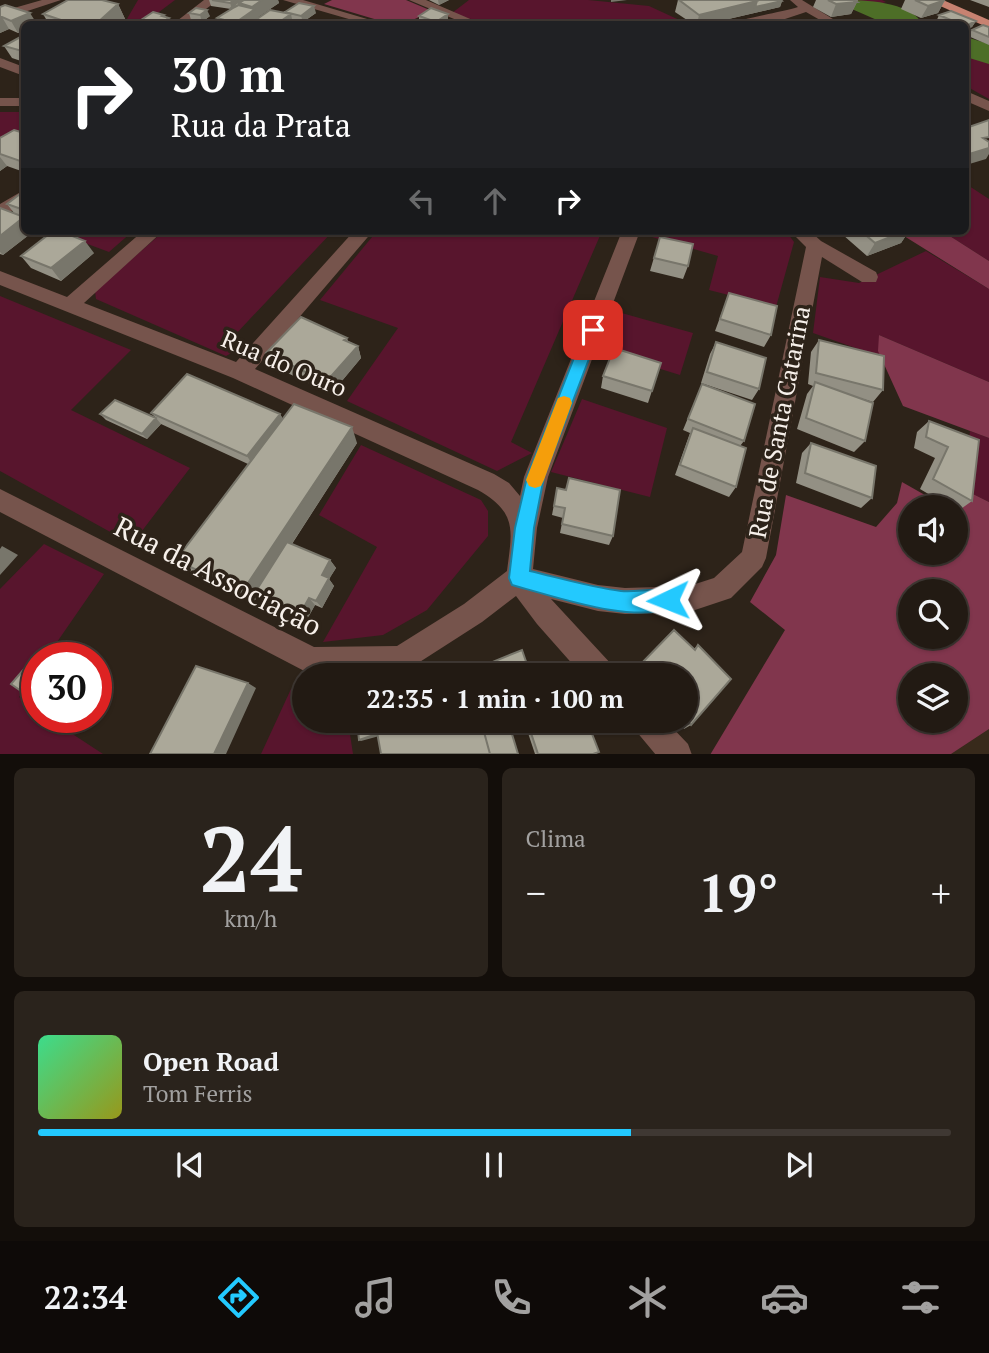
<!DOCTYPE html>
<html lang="pt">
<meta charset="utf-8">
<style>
:root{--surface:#221a13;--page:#2a231c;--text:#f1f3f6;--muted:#a2a1a0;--line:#3f3833;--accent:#23c9fe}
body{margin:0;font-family:"PT Serif",serif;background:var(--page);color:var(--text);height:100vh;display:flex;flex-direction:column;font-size:26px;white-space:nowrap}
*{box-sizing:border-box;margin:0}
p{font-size:23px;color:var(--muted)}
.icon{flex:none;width:38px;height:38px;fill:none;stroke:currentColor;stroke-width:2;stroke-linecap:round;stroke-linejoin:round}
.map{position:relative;height:754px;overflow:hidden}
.details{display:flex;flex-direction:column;gap:14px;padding:14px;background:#130e0a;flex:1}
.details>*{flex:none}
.guide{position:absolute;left:21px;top:21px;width:948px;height:214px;border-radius:10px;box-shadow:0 2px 5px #0004,0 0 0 2px var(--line);background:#202124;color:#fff;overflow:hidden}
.buttons{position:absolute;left:898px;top:495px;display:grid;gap:14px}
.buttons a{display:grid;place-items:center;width:70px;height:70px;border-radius:50%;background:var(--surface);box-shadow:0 2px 5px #0004,0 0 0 2px var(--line);font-size:35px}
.speed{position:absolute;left:21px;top:642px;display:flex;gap:14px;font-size:35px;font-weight:700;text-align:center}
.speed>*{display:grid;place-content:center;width:91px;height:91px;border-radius:50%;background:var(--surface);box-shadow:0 2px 5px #0004,0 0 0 2px var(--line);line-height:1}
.speed .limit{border:10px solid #d22;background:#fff;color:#111}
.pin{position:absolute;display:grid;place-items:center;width:60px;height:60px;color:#fff;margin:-30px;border-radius:14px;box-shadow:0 4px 10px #0006}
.me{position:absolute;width:77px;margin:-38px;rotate:268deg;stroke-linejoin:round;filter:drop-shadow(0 0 5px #0008)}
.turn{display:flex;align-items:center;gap:24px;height:147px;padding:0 35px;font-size:32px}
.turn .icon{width:91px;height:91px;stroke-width:2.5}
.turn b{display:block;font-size:49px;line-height:60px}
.lanes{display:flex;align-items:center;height:66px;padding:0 35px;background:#0003;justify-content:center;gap:35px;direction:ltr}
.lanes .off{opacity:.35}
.big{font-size:52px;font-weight:700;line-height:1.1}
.details .tile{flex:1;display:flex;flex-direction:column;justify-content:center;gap:10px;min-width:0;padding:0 24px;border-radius:10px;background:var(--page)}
.details .dial{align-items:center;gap:0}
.dial b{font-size:91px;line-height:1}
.song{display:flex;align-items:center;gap:21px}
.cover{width:84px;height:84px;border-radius:10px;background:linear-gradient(135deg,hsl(150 70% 55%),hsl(60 70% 35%))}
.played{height:7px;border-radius:4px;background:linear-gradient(90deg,var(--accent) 65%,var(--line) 65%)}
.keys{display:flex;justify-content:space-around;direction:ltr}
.heat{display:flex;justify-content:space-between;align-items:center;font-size:38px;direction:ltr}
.details .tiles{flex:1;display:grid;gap:14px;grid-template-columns:1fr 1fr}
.tile:last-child{grid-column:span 2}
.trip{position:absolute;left:292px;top:663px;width:406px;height:70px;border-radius:35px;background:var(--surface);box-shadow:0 2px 5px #0004,0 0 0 2px var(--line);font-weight:700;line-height:70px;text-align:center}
.tabs{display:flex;height:112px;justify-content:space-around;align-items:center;background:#0e0a08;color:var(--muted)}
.tabs .icon{width:49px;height:49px}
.tabs .on{color:var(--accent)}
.tabs b{font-size:32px;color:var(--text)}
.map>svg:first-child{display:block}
</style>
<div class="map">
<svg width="989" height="755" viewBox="0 0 989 755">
<rect width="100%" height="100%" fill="#2d2319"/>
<path fill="#382a1b" d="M989 729V754H951Z"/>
<path fill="#58152d" d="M138 0H175L143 24H124Z
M469 0H588L649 6 688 24H486L452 13Z
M848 0H882L886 2 873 6 916 24H887L892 22Z
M966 40 989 47V99L966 86Z
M0 112H24V140L0 156Z
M966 184 989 199V261L942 231H966Z
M60 231H133L109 252 58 233Z
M164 231H333L233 337 246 345 226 356 96 299 95 291Z
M377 231H602L511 442 532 453 497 471 347 401 398 328 320 300Z
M647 231H786L794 242 776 307 709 290 718 256 645 235Z
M926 251 989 289V382L879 335 881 357 813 333 820 277 859 283Z
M0 296 131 350 71 410 190 468 132 544 0 471Z
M618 312 693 333 680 375 602 351Z
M582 399 667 428 650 497 551 472Z
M970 431 989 438V502L963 489Z
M361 445 481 500 488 511V536L427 610 383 635 323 642 377 547 319 515Z
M44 544 104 574 46 658H37V672L19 697 37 709V718H48L103 754H0V589Z
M291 689 304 691V721H348L353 754H261Z"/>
<path fill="#81364d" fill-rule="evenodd" d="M332 0H406L432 11 404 24H391L324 4Z
M896 231H942L989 261V289Z
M879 335 989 382V438L903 406 878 351Z
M902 482 946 507 910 508V553H956V513L960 515 963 489 989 502V729L951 754 710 755 785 630 750 602 776 555 786 495 876 527 897 503ZM910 592H956V637H910ZM910 676H956V721H910Z"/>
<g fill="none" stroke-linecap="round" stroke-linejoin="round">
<path fill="#4d6e27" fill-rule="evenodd" d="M841 0C866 0 908 1 923 24H886L845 6Z
M966 37 989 44V64L966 57Z"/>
<path fill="#76544c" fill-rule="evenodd" d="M42 0H61L0 20V12Z
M204 0H218L186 24H173Z
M283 0H303L384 24H366Z
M409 0H426L482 24H466Z
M790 0H802L841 24H827L806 12 773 23 731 24C738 19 783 12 798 7Z
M0 58 24 67V76L0 67Z
M966 91 989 101V111L966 101Z
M0 98H24V106H0Z
M24 190V203L0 218V204Z
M143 231H163L84 303 236 362 354 231H373L255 369 494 474 509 483 520 496 524 477 622 231H640L548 477 537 528 533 569 598 585 625 588 689 586 714 578 742 552 806 247 790 231H810L821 241 876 272 878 277 876 282H862L822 257 766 558 762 567 731 598 689 612 625 614 598 611 551 599 613 666 617 676H583L537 624 516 596 482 622 401 674 312 675 0 512V489L314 647 397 646 464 604 507 571C512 531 518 513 478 490L233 378 0 285V271L67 297Z
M631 721H666L688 744 692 755H656L636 731Z"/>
<path fill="#c78271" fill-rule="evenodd" d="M927 0H943L989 20V28Z"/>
</g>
<path fill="#939084" d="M209 0H278L279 3 258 17V18L286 13 285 12 316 13 303 22 292 19 293 24H220L217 18 231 9 211 6Z
M429 0H449L439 5Z
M678 0H756L782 1 780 7 707 24H693L675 12Z
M816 0H858L851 14 831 17 813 7Z
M905 0H945L938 13 921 18 901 9Z
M970 0H989V7Z
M118 4 126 21 123 24H49L43 14Z
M0 7 24 24V31L18 33 9 29 0 33Z
M951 11 976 21 972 27 966 30V24H942L936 22 939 15Z
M189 13 210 16 202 22 191 20Z
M448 14V20L442 24H426L419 22V16Z
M989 27V45L968 36 972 30Z
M24 35V62L12 58 4 46Z
M24 133V172L7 166 0 171V138Z
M24 191V231H34L3 255 0 254V208L14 213 7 204Z
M845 231H909L901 243 867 256 843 235Z
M660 237 688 266 683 279 650 271Z
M94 253 61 281 31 268 21 256Z
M729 293 771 335 764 347 715 331Z
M347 338 348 341 358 346 361 358 331 394 271 365 266 353Z
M819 340 883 390 873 402 860 398 865 441 854 452 797 429 807 394 813 386 808 384 811 352Z
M716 342 759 389 752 400 701 383 710 354Z
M661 363 648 403 601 388 603 376Z
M702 384 744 441 740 446 736 487 729 497 675 475 690 433 683 430Z
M151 413 280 414 283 419 357 443 292 544 330 560 336 568 329 579 334 586 322 608 315 605 306 621 262 602 257 597 253 603 191 572 176 560 248 464 161 424 147 439 106 420 100 414 156 418Z
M929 421 979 440 972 501 958 511 956 510V508H952L920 489 935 458 914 448 917 432Z
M811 443 872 498 861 508 796 483 802 453Z
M557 488 613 536 609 545 560 533 563 518 552 515Z
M674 630 694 649 698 645 691 725 684 729 676 721 673 723 671 721H686V676H635L633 673Z
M524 721H587L599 752 595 754H535Z"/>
<path fill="#78766b" d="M234 0H242L231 8 232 9 230 3Z
M262 0H278L279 3 258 17 259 22 251 23V24H235V23L253 11 252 7Z
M438 0H449L439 5Z
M611 0H627L611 2Z
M858 0 851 14 831 17 836 4Z
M945 0 938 13 921 18 928 6Z
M757 1H782L780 7 707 24H697L699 15Z
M118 4 126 21 123 24H96Z
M314 6 316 13 303 22 301 16Z
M207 10 210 16 202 22 200 15Z
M30 13 37 24H24V31L18 33 11 21Z
M291 14 293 24H278V23Z
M448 14V20L442 24H436V22Z
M164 15 166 20 169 18 172 24H159L162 16Z
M0 17H2L9 29 0 33Z
M976 21 972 27 966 30V26Z
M989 148V154L986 159 966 165V155Z
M0 157 7 166 0 171Z
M24 158V167L20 161Z
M24 218V231H34L3 255 0 252V236Z
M906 231H909L901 243 867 256 875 243Z
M85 241 94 253 61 281 51 268Z
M358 346 361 358 331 394 326 382Z
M280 414 286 425 254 467 247 456Z
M156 418 161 424 147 439 142 434Z
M352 427 357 443 258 596 254 594 257 597 253 603 242 592Z
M2 546 18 555 0 575V549Z
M330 560 336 568 329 579 334 586 322 608 316 601 322 575Z
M309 598 315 605 306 621 300 614Z
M248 683 256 688 226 754H214Z
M96 689 108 697 96 713Z
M74 718H93L85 728 69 724Z
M379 721 383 735 361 741 359 740Z"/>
<path fill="#aba899" stroke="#78766b" stroke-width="2" d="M68 0H102L118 4 96 24H73L43 14Z
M212 0H234L230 3Z
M240 0H244L239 3V5L233 8H231Z
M244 0H262L252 7 239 3Z
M679 0H756L757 1 699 15Z
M756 0H781L782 1 755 7 757 1Z
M828 0H853L857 2 836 4Z
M915 0H945L928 6Z
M299 3 314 6 301 16 285 12Z
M5 5 30 13 11 21 2 17H0V7Z
M238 5 255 9 235 23 217 18Z
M196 8 207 10 200 15 189 13Z
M431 8 448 14 436 22 419 16Z
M270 10 291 14 278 23 280 24H257L251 23Z
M951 11 976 21 966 26V24H960L939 15Z
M153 12 164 15 162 16 169 18 159 24H135Z
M181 20 197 24H175Z
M983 25 989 27V37L972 30Z
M24 35V49L22 51 4 46Z
M989 120V137L983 138 989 142V148L966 155V128Z
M14 130 24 133V158L20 161 0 154V138Z
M24 191V210L7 204Z
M0 208 24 217 0 236Z
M53 231H60L85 241 51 268 21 256Z
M861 231H906L875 243Z
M660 237 693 244 688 266 654 258Z
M729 293 777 306 771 335 720 319Z
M301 317 347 338 344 340 358 346 326 382 266 353Z
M819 340 884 356 883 390 816 373Z
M716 342 766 358 759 389 707 372Z
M614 348 661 363 652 391 603 376Z
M187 374 280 414 247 456 151 413Z
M815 382 873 403 865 441 806 418Z
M702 384 755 404 744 441 688 419Z
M115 400 156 418 142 434 100 414Z
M294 404 352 427 242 592 176 560Z
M929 421 979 440 972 501 933 479 948 447 926 437Z
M693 428 746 448 736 487 680 465Z
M811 443 876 466 872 498 805 473Z
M569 478 620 490 613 536 562 524 565 508 554 506 557 488 566 490Z
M287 542 330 560 322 575 329 578 316 601 309 598 300 614 254 594Z
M674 630 695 650 698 645 731 679 691 725 686 720V676H645L637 668Z
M522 650 531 676H469L468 672Z
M37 654 43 658H37V702L11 684Z
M196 666 248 683 214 754H150Z
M467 670 469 676H444Z
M60 718H74L69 724Z
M357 721H375L377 734 359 740Z
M375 721H481L490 754H381Z
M481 721H508L518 754H490Z
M527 721H587L599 752 593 754H538Z"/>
<path fill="#23c9fe" stroke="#1783a5" stroke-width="2" d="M593 324 600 330 544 477 534 528 530 571C560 578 590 587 621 591 638 593 658 586 675 593L678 600 675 607C634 624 560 598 519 587L512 585 509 578 515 528 527 477 585 330Z"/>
<path fill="#f59e0b" d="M564 396 570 398 572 403 544 480 541 486 535 488 529 486 526 480 556 403 558 398Z"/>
<g text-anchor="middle" stroke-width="7" stroke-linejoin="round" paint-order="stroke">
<g font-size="24" fill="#f7f0ea" stroke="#2d2319">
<text transform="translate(284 364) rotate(23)" y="8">Rua do Ouro</text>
<text transform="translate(780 422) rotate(-79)" y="8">Rua de Santa Catarina</text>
</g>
<g font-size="28" fill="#f7f0ea" stroke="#2d2319">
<text transform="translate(218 576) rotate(27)" y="10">Rua da Associação</text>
</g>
</g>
</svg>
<div class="buttons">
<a><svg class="icon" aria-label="sound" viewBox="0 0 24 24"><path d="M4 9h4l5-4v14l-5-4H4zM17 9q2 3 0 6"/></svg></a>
<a><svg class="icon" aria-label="search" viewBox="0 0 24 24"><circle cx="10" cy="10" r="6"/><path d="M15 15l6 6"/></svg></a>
<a><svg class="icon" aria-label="layers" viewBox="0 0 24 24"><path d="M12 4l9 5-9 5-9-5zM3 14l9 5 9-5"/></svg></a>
</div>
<div class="speed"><div class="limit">30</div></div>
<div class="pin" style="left:593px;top:330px;background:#d93025"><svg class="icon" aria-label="arrive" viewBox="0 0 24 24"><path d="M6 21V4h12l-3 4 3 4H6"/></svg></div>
<svg class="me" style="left:668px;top:600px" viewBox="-20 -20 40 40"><path d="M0-17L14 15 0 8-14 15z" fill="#23c9fe" stroke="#fff" stroke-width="4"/></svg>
<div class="trip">22:35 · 1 min · 100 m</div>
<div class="guide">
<div class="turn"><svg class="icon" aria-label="right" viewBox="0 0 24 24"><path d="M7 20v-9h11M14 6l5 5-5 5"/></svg><div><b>30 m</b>Rua da Prata</div></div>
<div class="lanes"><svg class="icon off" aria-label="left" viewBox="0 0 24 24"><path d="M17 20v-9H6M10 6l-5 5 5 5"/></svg><svg class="icon off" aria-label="ahead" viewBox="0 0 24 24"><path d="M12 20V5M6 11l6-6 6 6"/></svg><svg class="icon" aria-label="right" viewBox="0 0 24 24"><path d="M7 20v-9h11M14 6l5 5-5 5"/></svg></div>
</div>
</div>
<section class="details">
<div class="tiles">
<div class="tile dial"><b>24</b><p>km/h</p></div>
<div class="tile"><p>Clima</p>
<div class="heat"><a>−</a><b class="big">19°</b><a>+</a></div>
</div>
<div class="tile">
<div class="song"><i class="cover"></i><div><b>Open Road</b><p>Tom Ferris</p></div></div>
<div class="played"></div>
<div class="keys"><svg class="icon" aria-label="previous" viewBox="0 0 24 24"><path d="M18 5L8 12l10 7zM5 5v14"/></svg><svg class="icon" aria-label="pause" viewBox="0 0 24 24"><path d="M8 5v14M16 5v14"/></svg><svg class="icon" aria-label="next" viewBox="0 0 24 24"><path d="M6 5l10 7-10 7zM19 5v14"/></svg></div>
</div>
</div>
</section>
<nav class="tabs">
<b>22:34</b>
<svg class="icon on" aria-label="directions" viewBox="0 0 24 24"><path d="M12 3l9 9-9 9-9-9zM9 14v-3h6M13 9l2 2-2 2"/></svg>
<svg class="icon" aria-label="music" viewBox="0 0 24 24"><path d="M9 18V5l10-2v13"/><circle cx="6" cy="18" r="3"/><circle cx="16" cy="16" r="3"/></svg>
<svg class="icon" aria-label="phone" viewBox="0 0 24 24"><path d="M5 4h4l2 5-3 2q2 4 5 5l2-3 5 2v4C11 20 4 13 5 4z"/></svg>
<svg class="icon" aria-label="climate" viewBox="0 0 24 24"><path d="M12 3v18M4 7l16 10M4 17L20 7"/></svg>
<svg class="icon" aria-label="car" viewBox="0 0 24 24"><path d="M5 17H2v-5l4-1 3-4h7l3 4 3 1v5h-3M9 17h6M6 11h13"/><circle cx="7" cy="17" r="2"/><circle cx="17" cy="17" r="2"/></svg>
<svg class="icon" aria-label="filters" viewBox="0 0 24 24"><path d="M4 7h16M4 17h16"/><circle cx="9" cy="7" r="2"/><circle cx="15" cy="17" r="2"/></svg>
</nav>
